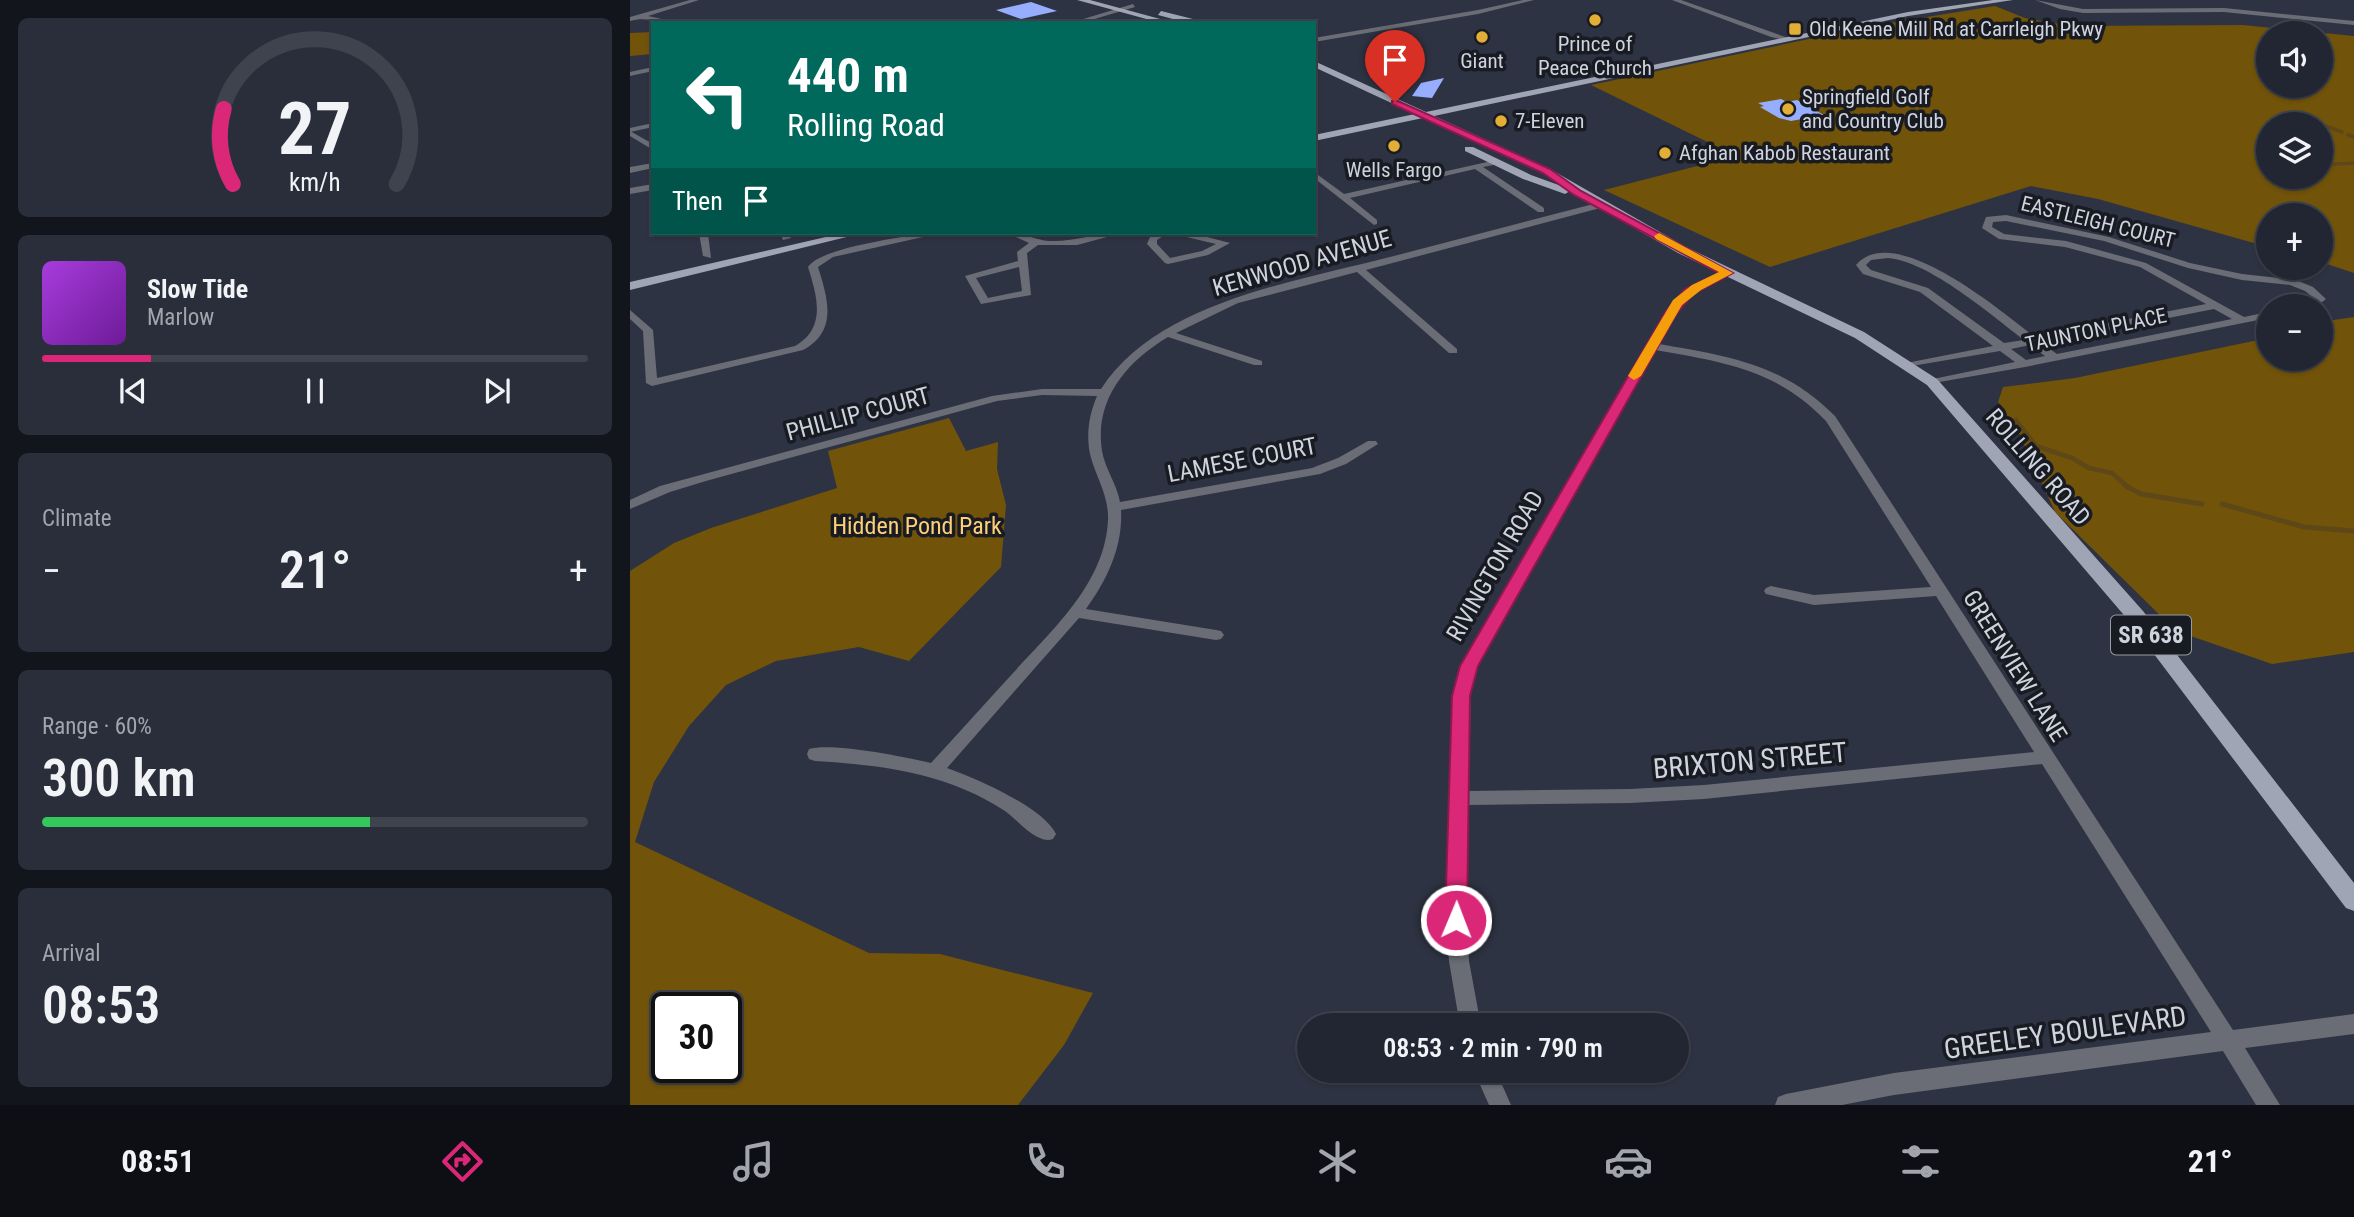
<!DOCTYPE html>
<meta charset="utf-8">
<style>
:root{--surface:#222632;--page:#2a2e3a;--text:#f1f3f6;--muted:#a2a5ac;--line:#3f434d;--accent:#db2777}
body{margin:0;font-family:"Roboto Condensed",sans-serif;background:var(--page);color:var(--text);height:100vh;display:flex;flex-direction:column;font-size:26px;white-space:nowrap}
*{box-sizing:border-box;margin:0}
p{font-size:23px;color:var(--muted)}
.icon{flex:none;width:38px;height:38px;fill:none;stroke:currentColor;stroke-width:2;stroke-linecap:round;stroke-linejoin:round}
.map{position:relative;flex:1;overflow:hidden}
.panel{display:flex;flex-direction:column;gap:18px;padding:18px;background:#13151c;width:630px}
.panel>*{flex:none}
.hud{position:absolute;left:21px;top:21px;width:665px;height:214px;border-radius:0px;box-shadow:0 2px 5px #0004,0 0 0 2px var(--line);background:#00695c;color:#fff;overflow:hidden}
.fabs{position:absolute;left:1626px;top:21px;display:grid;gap:14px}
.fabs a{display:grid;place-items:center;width:77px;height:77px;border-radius:50%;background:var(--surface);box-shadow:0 2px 5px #0004,0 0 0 2px var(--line);font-size:35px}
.speed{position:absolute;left:21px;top:992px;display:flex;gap:14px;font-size:35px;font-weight:700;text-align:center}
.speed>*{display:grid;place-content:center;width:91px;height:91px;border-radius:50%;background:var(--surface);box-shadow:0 2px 5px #0004,0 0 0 2px var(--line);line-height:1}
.speed .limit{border:4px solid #111;border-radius:10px;background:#fff;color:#111}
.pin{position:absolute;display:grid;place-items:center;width:60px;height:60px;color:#fff;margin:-72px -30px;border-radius:50% 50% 50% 0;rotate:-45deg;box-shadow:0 0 7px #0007}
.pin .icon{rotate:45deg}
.me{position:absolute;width:77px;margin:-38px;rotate:1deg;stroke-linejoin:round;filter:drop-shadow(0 0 5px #0008)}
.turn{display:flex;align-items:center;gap:24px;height:147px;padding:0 21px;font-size:32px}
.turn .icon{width:91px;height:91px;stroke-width:2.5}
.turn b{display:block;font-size:49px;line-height:60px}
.then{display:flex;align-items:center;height:66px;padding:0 21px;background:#0003;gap:14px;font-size:26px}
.big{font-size:52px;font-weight:600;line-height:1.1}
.panel .tile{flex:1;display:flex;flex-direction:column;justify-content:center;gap:10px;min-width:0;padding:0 24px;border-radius:10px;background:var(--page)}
.panel .dial{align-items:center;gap:0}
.dial svg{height:182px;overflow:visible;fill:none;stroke:var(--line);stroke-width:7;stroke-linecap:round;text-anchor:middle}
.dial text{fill:var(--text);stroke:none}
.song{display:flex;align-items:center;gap:21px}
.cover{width:84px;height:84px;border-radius:10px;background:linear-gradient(135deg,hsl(280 70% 55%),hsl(280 70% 35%))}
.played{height:7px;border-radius:4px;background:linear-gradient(90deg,var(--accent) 20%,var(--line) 20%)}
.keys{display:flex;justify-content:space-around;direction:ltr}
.heat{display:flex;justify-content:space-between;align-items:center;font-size:38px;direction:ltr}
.charge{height:10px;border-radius:5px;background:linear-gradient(90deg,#34c759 60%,var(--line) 0)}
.trip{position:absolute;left:667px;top:1013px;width:392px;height:70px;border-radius:35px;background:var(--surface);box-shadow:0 2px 5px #0004,0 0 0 2px var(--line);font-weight:600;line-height:70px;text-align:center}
.menu{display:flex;height:112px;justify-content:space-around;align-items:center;background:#0e0f14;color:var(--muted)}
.menu .icon{width:49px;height:49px}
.menu .current{color:var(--accent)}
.menu b{font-size:32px;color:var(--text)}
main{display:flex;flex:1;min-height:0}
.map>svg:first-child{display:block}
</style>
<main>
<section class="panel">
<div class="tile dial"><svg viewBox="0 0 100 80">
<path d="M14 69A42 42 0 1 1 86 69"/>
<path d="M14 69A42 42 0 0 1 10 36" stroke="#db2777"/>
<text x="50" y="56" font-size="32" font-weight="700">27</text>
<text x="50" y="72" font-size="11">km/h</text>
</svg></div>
<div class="tile">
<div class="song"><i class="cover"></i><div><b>Slow Tide</b><p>Marlow</p></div></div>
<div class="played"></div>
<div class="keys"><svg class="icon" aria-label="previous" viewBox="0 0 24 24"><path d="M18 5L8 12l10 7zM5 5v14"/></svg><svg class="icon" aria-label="pause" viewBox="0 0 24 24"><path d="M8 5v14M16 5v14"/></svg><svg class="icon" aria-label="next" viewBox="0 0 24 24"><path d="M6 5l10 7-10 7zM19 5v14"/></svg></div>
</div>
<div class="tile"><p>Climate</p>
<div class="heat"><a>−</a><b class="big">21°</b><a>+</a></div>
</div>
<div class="tile"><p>Range · 60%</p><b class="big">300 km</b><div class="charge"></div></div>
<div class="tile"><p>Arrival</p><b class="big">08:53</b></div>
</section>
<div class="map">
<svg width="1724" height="1105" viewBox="0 0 1724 1105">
<rect width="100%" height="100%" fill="#2e3343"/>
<path fill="#715309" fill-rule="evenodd" d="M1365 6 1395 18 1442 26 1613 25 1724 36V273L1691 262 1690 215H1638V247L1468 199 1401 186 1140 267 974 190 1106 156 961 85 1241 26ZM1638 33H1690V86H1638ZM1638 124H1690V177H1638Z
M23 32V54L0 56V33Z
M1724 317V652L1642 664 1546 631 1425 512 1388 431 1368 402 1373 387 1445 378 1638 338V359H1690L1691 322Z
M319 418 336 451 368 442 367 469 376 505 371 567 279 661 229 647 146 661 96 685 59 726 24 782 5 842 239 953 310 954 463 993 434 1045 388 1105H0V571L44 543 81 528 207 488 198 451ZM37 1008H96V1068H37Z"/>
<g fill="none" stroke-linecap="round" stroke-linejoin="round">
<path stroke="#5e4818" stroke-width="2.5" d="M1667 116 1686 123"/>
<path stroke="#5e4818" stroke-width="3.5" d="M1681 121 1712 132
M1718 135 1724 137
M1690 165 1724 163"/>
<path stroke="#5e4818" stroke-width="4.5" d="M1386 420 1406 446 1442 458 1459 468 1482 473 1499 488"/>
<path stroke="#5e4818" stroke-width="5" d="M1496 486 1511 494 1572 504
M1592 504 1674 527 1724 531"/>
</g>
<path fill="#97adfd" d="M401 2 427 11 391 19 366 10Z
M814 78 802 98 782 96 791 83Z
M1151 99 1157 102 1167 100 1194 115 1161 121 1149 118 1130 107 1134 106 1128 103Z"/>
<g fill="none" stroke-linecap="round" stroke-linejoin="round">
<path fill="#6a6d75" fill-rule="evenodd" d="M60 0H69L18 16 50 23C32 23 16 16 0 21V17Z
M1405 0 1453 9 1594 8 1724 21V25L1594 12 1453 13 1430 9Z
M23 67V71L0 76V72Z
M0 131 23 144V150L0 136Z
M866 160 870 162 869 164 853 167 914 208V212H908L845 169 720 198 747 220V224L744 225 684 178V172L714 194Z
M23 163V168L0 173V167Z
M23 184V190L0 194V188Z
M971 202 975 205 974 207 736 270 827 349V353H819L727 272 608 303 546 333 632 361V365H624L538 337C496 362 464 400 472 451 475 469 487 484 490 502L682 468 708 458 738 441H746L748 444 716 464 690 474 491 510C493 547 477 580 456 609L586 630 591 631 594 635 591 639 586 640 449 618 317 768C345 778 413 807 426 834L423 839C407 845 388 820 375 811 317 773 253 765 185 761L179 759 177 754 179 749C202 742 276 757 301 763 329 733 356 702 384 672 423 629 475 583 478 520 479 495 466 478 460 454 456 434 459 415 467 396L412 395 367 401 76 481 40 492 0 509V500L30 486 362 396 412 389H471C528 301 669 281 764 256 833 238 902 220 971 202Z
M1376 215 1479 237 1560 263 1612 274 1666 280 1683 287 1696 299 1687 306H1676L1685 299 1675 291 1660 285 1612 280 1558 268 1474 241 1376 221 1363 222 1362 227 1374 234 1436 241 1516 263 1614 317 1638 312V318L1395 367 1298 384V380L1385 362 1370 351 1276 367V363L1363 346 1290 292 1233 274 1226 265C1264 220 1372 312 1405 337L1576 304 1510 267 1435 247 1369 239 1352 228 1356 217ZM1258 258C1300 262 1360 314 1394 340L1374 343 1298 288 1241 270 1236 265 1241 260ZM1584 309 1602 319 1427 354 1411 343ZM1400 345 1415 356 1396 360 1381 349Z
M69 233H78L81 258 73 256Z
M150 233H158L161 238 153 240Z
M294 233H311L203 257 188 267C198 299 208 331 173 350L22 386 16 383 13 331 0 319V310L23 330 27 378 165 346C197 328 187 296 178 267 190 248 269 238 294 233Z
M377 233C392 232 405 240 420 241 445 242 468 232 492 233L447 245H408L397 253 401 295 351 304 335 276 388 261 387 252 399 243ZM389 267 392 291 358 298 346 278Z
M527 233H538L527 240V244L540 258 572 251 586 244 548 235 547 233H562L600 243 578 255 538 264 535 263 517 244 520 237Z
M1094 271 1103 273 1063 294 1046 312 1029 344C1098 356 1154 364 1205 416L1603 1030 1724 1014V1034L1615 1048 1650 1105H1626L1593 1051 1264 1095 1212 1105H1145L1148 1097 1156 1094 1264 1073 1581 1032 1412 764 1074 799 1000 803 838 805 836 920 839 961 851 1026H830L819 961 816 920 825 682 831 665 1037 311 1055 290ZM1025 350C1093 362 1146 369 1196 421L1301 587 1184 595 1141 586 1136 588 1134 591 1136 594 1184 605 1306 596 1404 752 1074 785 1000 789 839 791 841 682 847 665Z
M844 1071H866L881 1105H859Z"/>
<path fill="#6a6d75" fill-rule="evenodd" d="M893 0H904L848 14 684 42V38L848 10Z
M1042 0H1051L1161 39 1158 41 1141 37Z
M503 4 505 7 451 23H440Z
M23 123V127L0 132V128Z"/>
<path fill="#a0a5b6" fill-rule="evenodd" d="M447 0H460L545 23H531Z
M1363 0H1383L1278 16 804 116 920 169 1056 247 1234 332 1307 379 1513 611 1724 883V911L1716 908 1499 621 1297 385 1225 338 1048 253 940 191 935 194 893 179 835 151V147H843L901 175 934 187 912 173 793 118 684 141V135L785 114 684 67V61L796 112 1278 12Z
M531 11 571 21 572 23H558L528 15Z
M213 233H233L0 290V282Z"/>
</g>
<path fill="#db2777" stroke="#8e194d" stroke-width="2" d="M762 101H768L920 169 951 191 1103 273 1063 294 1047 313 848 666 840 696 837 920 834 927 826 930 818 927 815 920 822 696 830 666 1036 311 1055 289 1089 273 944 195 913 173 762 104Z"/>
<path fill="#f59e0b" d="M1029 233 1103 273 1071 290 1052 305 1011 376 1004 380 998 376 1043 300 1062 285 1089 272 1026 239 1024 236Z"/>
<g fill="#e3ae35" stroke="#191b23" stroke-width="2.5">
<circle cx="965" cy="20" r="7"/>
<rect x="1158" y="22" width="14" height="14" rx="3.5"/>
<circle cx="852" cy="37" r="7"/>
<circle cx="1158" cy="109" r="7"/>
<circle cx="871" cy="121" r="7"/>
<circle cx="764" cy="146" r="7"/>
<circle cx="1035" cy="153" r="7"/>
</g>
<g text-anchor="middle" stroke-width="7" stroke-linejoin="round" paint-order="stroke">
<g font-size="21" fill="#cfd3dd" stroke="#191b23" text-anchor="start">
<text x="1179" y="36">Old Keene Mill Rd at Carrleigh Pkwy</text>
<text x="965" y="51" text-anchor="middle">Prince of<tspan x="965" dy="24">Peace Church</tspan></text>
<text x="852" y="68" text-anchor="middle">Giant</text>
<text x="1172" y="104">Springfield Golf<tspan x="1172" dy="24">and Country Club</tspan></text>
<text x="885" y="128">7-Eleven</text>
<text x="1049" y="160">Afghan Kabob Restaurant</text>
<text x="764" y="177" text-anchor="middle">Wells Fargo</text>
</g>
<g font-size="21" fill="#cfd3dd" stroke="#191b23">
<text transform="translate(1468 222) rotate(14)" y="7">EASTLEIGH COURT</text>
<text transform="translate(1466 330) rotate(-12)" y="7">TAUNTON PLACE</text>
</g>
<rect fill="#191b23" stroke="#989ca5" stroke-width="2" x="1481" y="615.5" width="80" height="39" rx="5"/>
<g font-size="23" font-weight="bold" fill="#cfd3dd">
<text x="1521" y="643">SR 638</text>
</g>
<g font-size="24" fill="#cfd3dd" stroke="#191b23">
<text transform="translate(672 263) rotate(-16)" y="8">KENWOOD AVENUE</text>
<text transform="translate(228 414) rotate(-15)" y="8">PHILLIP COURT</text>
<text transform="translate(612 460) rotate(-11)" y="8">LAMESE COURT</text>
<text transform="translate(1408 467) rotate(49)" y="8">ROLLING ROAD</text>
<text transform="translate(865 566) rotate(-60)" y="8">RIVINGTON ROAD</text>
<text transform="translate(1385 666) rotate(58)" y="8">GREENVIEW LANE</text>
</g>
<g font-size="24" fill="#fdd078" stroke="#191b23">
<text x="287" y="534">Hidden Pond Park</text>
</g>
<g font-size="28" fill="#cfd3dd" stroke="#191b23">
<text transform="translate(1120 760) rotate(-5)" y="10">BRIXTON STREET</text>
<text transform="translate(1435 1032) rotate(-8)" y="10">GREELEY BOULEVARD</text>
</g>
</g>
</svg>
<div class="fabs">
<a><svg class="icon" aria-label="sound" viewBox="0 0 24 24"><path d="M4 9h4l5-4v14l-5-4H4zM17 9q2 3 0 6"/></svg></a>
<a><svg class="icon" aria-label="layers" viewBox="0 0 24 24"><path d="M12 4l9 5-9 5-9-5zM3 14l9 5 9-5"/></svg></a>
<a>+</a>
<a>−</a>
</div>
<div class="speed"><div class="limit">30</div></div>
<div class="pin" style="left:765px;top:102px;background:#d93025"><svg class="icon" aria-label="arrive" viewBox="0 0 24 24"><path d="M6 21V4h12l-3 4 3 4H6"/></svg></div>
<svg class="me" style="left:826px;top:920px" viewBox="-20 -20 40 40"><circle r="17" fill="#db2777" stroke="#fff" stroke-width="3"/><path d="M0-11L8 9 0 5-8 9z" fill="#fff"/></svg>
<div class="trip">08:53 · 2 min · 790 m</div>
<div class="hud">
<div class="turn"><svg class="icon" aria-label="left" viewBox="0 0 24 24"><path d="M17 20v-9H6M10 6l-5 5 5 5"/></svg><div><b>440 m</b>Rolling Road</div></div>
<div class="then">Then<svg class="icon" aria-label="arrive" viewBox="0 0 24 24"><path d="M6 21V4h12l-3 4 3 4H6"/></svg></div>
</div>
</div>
</main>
<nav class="menu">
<b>08:51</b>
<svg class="icon current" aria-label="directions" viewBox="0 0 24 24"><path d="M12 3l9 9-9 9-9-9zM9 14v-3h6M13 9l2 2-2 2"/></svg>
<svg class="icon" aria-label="music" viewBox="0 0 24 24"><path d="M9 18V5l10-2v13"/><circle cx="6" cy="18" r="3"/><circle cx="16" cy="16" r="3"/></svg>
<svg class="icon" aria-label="phone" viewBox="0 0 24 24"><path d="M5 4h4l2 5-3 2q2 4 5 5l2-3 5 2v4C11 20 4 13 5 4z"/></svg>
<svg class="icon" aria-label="climate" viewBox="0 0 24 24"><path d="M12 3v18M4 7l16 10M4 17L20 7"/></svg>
<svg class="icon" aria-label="car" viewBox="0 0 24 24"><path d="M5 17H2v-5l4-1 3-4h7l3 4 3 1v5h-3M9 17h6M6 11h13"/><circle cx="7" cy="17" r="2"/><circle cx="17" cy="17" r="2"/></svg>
<svg class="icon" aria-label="filters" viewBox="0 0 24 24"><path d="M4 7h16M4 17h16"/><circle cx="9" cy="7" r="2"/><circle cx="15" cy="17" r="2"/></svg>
<b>21°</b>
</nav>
